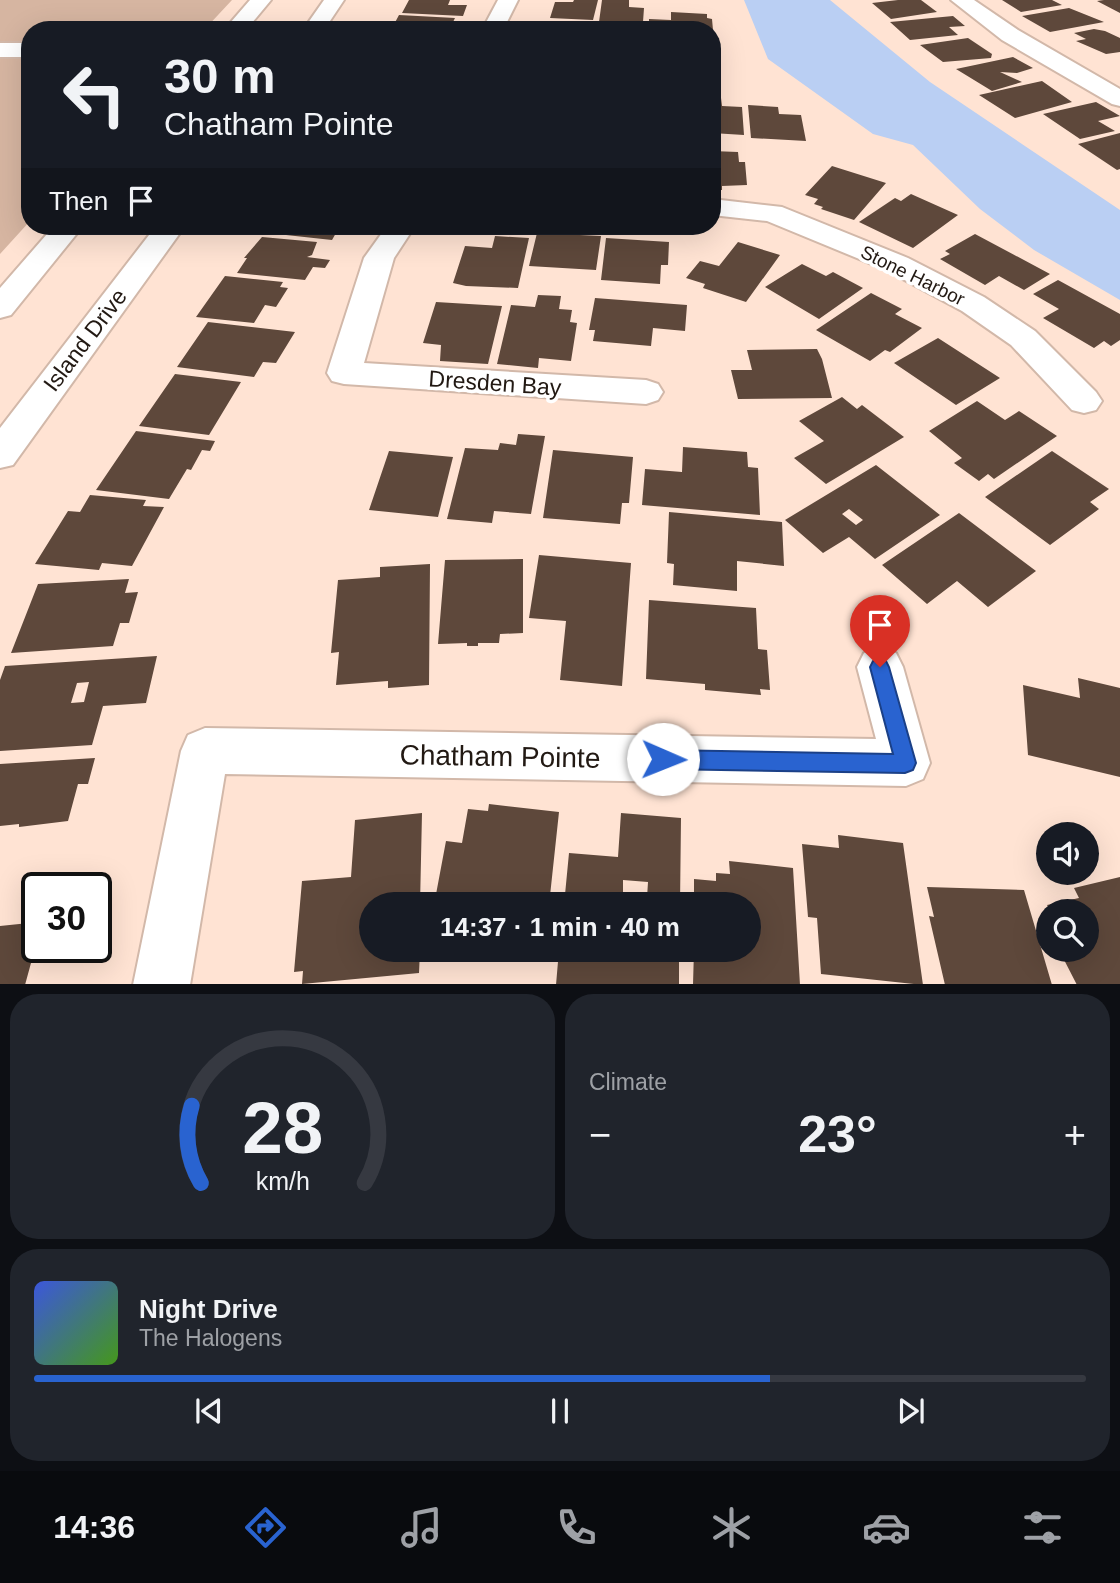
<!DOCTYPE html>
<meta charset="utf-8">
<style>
:root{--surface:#171b24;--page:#20242c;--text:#f1f3f6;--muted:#9ea1a6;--line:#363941;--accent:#2963d0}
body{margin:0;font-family:Helvetica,sans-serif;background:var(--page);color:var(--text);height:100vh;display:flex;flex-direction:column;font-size:26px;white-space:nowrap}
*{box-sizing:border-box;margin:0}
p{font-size:23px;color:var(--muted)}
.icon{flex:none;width:38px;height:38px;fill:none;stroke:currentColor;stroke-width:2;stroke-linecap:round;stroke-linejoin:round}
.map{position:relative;height:984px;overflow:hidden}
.panel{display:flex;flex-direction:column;gap:10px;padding:10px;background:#0d0f14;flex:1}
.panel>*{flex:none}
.top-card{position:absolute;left:21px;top:21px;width:700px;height:214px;border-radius:28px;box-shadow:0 7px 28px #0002;background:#171b24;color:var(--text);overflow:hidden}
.controls{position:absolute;left:1036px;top:822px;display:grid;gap:14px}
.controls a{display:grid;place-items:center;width:63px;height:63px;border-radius:50%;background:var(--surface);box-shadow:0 7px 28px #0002;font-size:35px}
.speed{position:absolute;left:21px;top:872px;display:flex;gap:14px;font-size:35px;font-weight:700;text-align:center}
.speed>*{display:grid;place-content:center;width:91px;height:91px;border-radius:50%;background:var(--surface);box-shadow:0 7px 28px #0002;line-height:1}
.speed .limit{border:4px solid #111;border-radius:10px;background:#fff;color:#111}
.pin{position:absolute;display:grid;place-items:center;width:60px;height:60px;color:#fff;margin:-72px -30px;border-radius:50% 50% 50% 0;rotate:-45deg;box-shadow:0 0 7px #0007}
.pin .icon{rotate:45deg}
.me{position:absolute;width:77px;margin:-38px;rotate:91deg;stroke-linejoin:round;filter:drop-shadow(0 0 5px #0008)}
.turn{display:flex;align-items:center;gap:24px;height:147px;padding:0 28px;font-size:32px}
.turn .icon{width:91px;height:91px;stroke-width:2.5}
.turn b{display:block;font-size:49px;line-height:60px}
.then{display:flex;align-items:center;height:66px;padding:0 28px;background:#0003;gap:14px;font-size:26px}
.big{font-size:52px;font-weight:700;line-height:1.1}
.panel .tile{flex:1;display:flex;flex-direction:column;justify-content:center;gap:10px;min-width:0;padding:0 24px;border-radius:28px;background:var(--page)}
.panel .dial{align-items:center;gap:0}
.dial svg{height:182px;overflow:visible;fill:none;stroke:var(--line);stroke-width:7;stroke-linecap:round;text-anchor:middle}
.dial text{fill:var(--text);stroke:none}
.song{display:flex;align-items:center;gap:21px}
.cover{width:84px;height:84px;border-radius:10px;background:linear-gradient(135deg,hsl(230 70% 55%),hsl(100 70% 35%))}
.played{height:7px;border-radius:4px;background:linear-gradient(90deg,var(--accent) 70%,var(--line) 70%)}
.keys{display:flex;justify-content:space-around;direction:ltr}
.heat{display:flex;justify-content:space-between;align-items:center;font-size:38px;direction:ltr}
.panel .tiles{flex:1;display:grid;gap:10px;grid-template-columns:1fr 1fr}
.tile:last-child{grid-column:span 2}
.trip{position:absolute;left:359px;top:892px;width:402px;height:70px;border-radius:35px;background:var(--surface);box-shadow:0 7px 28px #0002;font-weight:700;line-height:70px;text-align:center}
.tab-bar{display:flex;height:112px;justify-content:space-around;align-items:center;background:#090b0e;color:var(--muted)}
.tab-bar .icon{width:49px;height:49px}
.tab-bar .active{color:var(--accent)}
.tab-bar b{font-size:32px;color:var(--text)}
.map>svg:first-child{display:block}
</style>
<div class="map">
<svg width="1120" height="985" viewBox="0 0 1120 985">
<rect width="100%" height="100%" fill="#ffe3d3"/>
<path fill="#d6b5a1" d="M0 0H232L204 30H30V221L0 254Z"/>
<path fill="#bacff3" d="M744 0H830L930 82 1120 210V300L1034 250 980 209 913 145 873 134 768 59Z"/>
<path fill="#5e483b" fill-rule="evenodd" d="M409 0H450L448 5H467L463 16 402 13Z
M574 0H598L593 20 550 18 555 2H573Z
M602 0H629V7L644 8 643 22H599Z
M898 0H921L937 12 891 19 872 3Z
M1002 0H1052L1062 5 1021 12Z
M1120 0V13L1097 1 1104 0Z
M1069 8 1104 22 1050 32 1022 16Z
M671 12 707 14V18L712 19 713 30H649V19L671 20Z
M399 15 455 18 450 28 391 30Z
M953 16 965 26 949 27 958 35 910 40 890 22Z
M133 21H150L144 30H128Z
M1094 29 1105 31 1120 38V52L1106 54 1076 41 1086 39 1074 33Z
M968 38 992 54 991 58 943 62 920 45Z
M1013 57 1033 68 1017 73 1000 72 1022 82 992 91 956 69Z
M1042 81 1072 102 1015 118 979 95Z
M712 98H721L722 106 742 107 744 135 712 133Z
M1096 102 1120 116 1098 121 1115 131 1080 139 1043 114Z
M748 105 778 107 779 114 801 115 806 141 751 138Z
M1120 133V169L1117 170 1078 144Z
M712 151 738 152 739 162H745L747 185 722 186V190H712Z
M832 166 886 183 854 220 821 209 823 207 814 204 818 199 805 195Z
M911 194 958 215 913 248 859 222 895 198 901 201Z
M270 226H340L332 240 286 235 288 232 267 230Z
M537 233 601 236 596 270 529 266Z
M975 234 1050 274 1024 290 999 276 985 285 940 259 950 254 945 251Z
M495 236 529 238 518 288 466 286 453 283 465 246 492 248Z
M262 237 317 242 312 255 307 257 330 260 325 268 313 267 305 280 237 273 247 258H244Z
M606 238 669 242 668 265H661L660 284 601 280Z
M738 242 780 255 746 302 703 288 705 284 686 278 700 261 719 266Z
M802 264 826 276 833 272 863 288 819 319 765 287Z
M225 276 283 282 280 287 288 288 276 307 265 305 254 323 196 317Z
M1058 280 1120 314V340L1111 346 1104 341 1094 348 1043 318 1059 309 1033 294Z
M871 293 902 309 895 314 922 328 890 352 885 350 870 361 816 330Z
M538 295 561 296 559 309 572 310 570 322 577 323 571 361 539 358 538 368 497 364 511 305 535 307Z
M595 298 687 305 685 331 653 328 651 346 593 341 595 330H589Z
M436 302 502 306 488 364 440 361 441 345 423 343Z
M208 322 295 332 276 363 263 362 254 377 177 367Z
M938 338 1000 378 956 405 894 363Z
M817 349 822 359 832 398 738 399 731 370H752L747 350Z
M175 374 241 382 209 435 139 426Z
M842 397 857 409 862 405 904 437 826 484 794 458 824 441 799 421Z
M977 401 1005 420 1019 411 1057 436 994 479 988 474 979 481 954 463 962 458 929 431Z
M136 431 215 441 210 451 202 450 191 470 187 469 169 499 96 490Z
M518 434 545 436 531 514 494 511 492 523 447 519 465 448 498 450 500 443 516 445Z
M683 447 747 452 748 467 758 468 760 515 642 505 645 469 682 472Z
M553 450 633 457 629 503H622L620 524 543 518Z
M389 451 453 457 438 517 369 510Z
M1052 451 1109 489 1090 502 1099 509 1050 545 985 497Z
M876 465 940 515 875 559 849 537 823 553 785 520ZM849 509 863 520 856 525 842 514Z
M90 495 146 500 143 506 164 507 132 566 102 563 99 570 35 564 68 511 80 512Z
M669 512 782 522 784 566 737 561V591L673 585 674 564 667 563Z
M959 513 1036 571 988 607 957 581 927 604 882 565Z
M539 555 631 563 622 686 560 680 566 621 529 618Z
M523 559V633L500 634 499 643H478V646H467V643L438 644 445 560Z
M430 564 429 685 388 688V681L336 685 339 652 331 653 338 580 380 577V567Z
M129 579 125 593 138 592 129 623H120L113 646 11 653 38 584Z
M649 600 756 608 758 649 767 650 770 690 760 689 761 695 705 690V684L646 679Z
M157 656 146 703 103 706 92 745 0 751V680L5 666ZM89 682 84 702 71 703 77 683Z
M1078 678 1120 688V777L1028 755 1023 685 1080 698Z
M95 758 88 784H78L68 821 19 827V824L0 826V764Z
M489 804 559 812 549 905H434L446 841 462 843 468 809 488 811Z
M422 813 420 905H371V950H420L419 973 302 984 303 971 294 972 302 881 351 877 355 820Z
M621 813 681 818 680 905H564L569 853 618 857ZM623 880 648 882 647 898 623 896Z
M838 835 903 843 923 985 821 974 817 918 808 917 802 844 839 848Z
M729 861 793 868 800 985H693L694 950H749V905H694V879L716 881V873L730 874Z
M1120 877V985H1077L1059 950H1087V912H1051L1047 905 1079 898 1074 888Z
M927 887 1024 890 1052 985H945L929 916 934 917Z
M29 923 27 928H37V947H42L40 952H34L25 985H0V926Z
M559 950H679V985H556Z"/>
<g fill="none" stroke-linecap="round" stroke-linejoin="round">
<g stroke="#d2b8a9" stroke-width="4">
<path id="minor" d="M498 0H518L503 30H482Z
M951 0H974L1018 30 1120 89V106L1112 104 1002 40Z
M0 43H30V57H0Z
M712 199 782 207 908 258 984 297 1035 331 1096 392 1102 401 1096 410 1084 413 1072 410 1011 345 962 311 886 270 767 221 712 215Z
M387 226H415L394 258 364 363 646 380 658 384 663 392 658 400 646 404 344 384 332 381 327 373 364 258Z
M880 647 896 653 903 667 930 763 923 779 906 786 225 774 190 985H133L181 751 188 735 205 728 876 739 857 667 864 653Z"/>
</g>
<g stroke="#d2b8a9" stroke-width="4">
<path id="secondary" d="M250 0H271L246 30H224Z
M324 0H344L324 30H303Z
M54 226H83L11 315 0 318V288Z
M156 226H185L13 465 0 468V428Z"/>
</g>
<use href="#minor" fill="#fff" fill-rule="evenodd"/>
<use href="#secondary" fill="#fff" fill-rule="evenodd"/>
</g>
<path fill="#2963d0" stroke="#1b4087" stroke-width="2" d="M880 659 886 661 889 667 916 763 913 770 905 773 663 769 656 766 653 759 656 752 663 750 893 754 870 667 873 661Z"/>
<g text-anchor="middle" stroke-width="7" stroke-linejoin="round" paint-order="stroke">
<g font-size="19" fill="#221913" stroke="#fff">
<text transform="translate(913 275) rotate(26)" y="7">Stone Harbor</text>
</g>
<g font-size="23" fill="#221913" stroke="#fff">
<text transform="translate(85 340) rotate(-53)" y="8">Island Drive</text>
<text transform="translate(495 383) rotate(4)" y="8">Dresden Bay</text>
</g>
<g font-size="28" fill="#221913" stroke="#fff">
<text transform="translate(500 756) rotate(1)" y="10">Chatham Pointe</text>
</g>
</g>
</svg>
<div class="controls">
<a><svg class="icon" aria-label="sound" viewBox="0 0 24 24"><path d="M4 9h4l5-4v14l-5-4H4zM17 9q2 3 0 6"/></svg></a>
<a><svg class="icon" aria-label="search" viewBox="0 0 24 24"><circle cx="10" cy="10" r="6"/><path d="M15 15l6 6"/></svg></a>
</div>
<div class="speed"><div class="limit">30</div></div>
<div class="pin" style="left:880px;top:667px;background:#d93025"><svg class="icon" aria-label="arrive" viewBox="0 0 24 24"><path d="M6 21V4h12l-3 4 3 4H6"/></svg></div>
<svg class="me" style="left:663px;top:759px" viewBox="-20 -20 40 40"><circle r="19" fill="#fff"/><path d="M0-13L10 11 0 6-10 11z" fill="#2963d0"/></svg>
<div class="trip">14:37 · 1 min · 40 m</div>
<div class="top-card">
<div class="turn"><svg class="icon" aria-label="left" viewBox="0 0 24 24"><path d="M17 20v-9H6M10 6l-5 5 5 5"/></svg><div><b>30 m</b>Chatham Pointe</div></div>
<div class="then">Then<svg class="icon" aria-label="arrive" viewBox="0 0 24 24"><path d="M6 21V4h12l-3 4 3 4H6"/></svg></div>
</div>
</div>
<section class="panel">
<div class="tiles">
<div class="tile dial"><svg viewBox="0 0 100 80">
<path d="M14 69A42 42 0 1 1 86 69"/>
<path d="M14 69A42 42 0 0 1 10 35" stroke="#2963d0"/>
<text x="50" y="56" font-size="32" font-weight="700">28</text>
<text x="50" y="72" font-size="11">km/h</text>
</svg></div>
<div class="tile"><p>Climate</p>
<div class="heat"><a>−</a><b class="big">23°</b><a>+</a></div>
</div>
<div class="tile">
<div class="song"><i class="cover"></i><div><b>Night Drive</b><p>The Halogens</p></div></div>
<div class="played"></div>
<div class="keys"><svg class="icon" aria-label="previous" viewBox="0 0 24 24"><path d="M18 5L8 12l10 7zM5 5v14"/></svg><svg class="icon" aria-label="pause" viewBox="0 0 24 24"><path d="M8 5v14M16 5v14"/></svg><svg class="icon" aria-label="next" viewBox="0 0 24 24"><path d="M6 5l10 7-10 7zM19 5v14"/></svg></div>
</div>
</div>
</section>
<nav class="tab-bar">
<b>14:36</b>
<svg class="icon active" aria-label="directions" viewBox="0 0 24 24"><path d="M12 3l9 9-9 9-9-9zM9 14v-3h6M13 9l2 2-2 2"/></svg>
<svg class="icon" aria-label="music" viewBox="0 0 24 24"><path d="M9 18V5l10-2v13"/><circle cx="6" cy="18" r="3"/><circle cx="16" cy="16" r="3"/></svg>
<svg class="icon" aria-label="phone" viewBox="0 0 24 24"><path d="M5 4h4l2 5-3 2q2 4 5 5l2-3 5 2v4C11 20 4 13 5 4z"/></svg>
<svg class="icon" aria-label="climate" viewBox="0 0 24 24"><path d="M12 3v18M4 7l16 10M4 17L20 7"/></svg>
<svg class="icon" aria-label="car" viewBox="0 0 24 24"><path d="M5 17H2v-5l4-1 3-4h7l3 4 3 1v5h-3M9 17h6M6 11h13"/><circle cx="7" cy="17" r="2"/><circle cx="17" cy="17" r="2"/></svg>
<svg class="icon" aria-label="filters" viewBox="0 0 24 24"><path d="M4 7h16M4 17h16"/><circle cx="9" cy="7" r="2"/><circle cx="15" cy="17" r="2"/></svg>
</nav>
